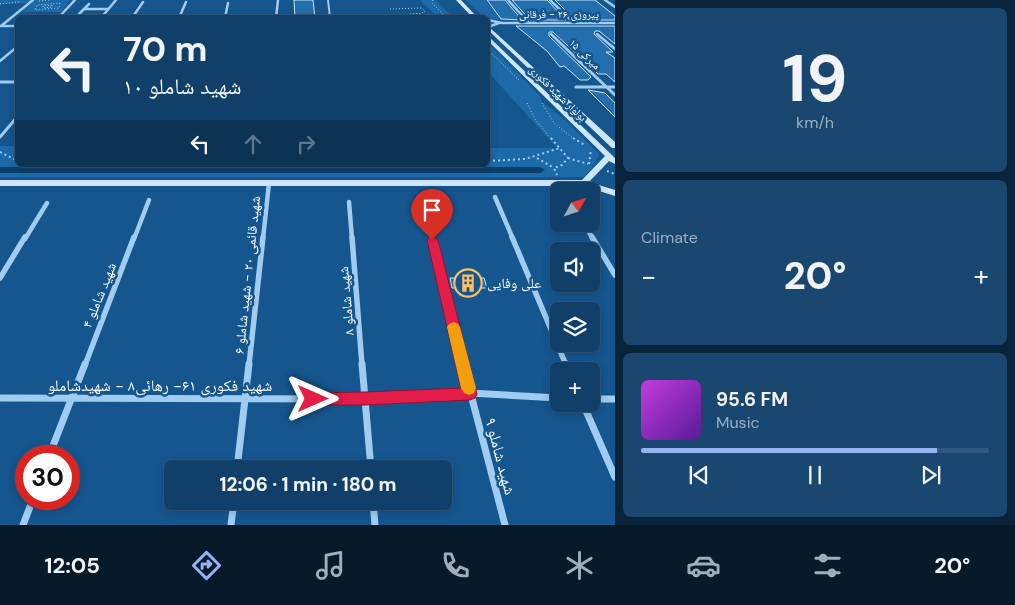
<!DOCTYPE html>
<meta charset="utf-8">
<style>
:root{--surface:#10406a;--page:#194770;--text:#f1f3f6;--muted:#9cafc1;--line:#30597e;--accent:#95b2f1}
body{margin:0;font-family:"DM Sans","Noto Naskh Arabic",sans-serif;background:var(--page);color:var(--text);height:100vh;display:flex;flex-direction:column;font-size:19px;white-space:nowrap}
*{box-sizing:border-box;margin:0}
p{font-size:16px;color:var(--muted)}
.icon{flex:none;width:28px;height:28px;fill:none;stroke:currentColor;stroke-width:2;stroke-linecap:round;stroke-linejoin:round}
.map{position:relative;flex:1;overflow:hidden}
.drawer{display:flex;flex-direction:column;gap:8px;padding:8px;background:#09233a;width:400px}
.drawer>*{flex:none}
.guide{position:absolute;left:15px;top:15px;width:475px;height:152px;border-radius:8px;box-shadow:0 2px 8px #0003,0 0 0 1px var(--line);background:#10406a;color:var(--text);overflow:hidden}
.needle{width:32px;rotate:50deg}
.tools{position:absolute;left:550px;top:182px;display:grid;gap:10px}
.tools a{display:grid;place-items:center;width:50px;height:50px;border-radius:8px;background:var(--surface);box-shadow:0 2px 8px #0003,0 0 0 1px var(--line);font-size:25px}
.speed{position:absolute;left:15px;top:445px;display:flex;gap:10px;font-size:25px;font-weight:700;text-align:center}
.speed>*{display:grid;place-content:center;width:65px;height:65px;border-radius:50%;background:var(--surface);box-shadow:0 2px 8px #0003,0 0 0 1px var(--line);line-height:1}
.speed .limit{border:8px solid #d22;background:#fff;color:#111}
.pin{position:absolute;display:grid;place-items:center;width:42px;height:42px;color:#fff;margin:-51px -21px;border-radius:50% 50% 50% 0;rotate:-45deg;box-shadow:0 0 5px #0007}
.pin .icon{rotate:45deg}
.me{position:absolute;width:55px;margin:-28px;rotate:90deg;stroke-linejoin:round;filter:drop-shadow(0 0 4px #0008)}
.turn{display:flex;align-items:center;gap:18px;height:105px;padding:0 25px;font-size:22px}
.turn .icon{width:65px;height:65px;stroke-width:2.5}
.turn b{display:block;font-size:35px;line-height:42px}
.lanes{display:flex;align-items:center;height:48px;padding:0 25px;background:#0003;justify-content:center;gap:25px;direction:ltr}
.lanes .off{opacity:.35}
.big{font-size:38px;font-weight:800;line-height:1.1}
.drawer .tile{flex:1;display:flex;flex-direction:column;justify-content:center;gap:8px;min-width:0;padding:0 18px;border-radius:8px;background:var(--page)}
.drawer .dial{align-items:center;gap:0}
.dial b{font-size:65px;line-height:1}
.song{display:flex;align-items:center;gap:15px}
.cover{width:60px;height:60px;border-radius:8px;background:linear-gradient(135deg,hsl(290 70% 55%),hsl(270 70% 35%))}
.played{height:5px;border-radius:2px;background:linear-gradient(90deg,var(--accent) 85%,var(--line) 85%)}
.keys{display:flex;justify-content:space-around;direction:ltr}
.heat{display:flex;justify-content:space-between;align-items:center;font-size:28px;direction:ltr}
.trip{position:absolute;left:164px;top:460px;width:288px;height:50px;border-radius:8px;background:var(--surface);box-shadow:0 2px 8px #0003,0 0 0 1px var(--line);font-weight:800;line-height:50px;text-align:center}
.tab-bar{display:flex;height:80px;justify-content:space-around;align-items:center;background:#061a2a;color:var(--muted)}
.tab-bar .icon{width:35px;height:35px}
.tab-bar .active{color:var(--accent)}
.tab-bar b{font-size:22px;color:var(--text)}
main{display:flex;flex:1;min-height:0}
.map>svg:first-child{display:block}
</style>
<main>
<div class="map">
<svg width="615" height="525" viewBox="0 0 615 525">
<rect width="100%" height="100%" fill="#15568e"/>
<path fill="#1d6aa8" d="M0 0H70L61 12H22L32 3 0 4Z
M420 0H435L453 17H437Z
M465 0H485L501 20 484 17Z
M488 43 540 96 542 102 564 119 599 154 595 164 584 177H0V146H17L18 165H488V148H557L488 72Z"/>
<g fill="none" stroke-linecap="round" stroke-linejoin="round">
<path fill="#0d3f6a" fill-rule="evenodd" d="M0 167H540L545 170 540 173H0Z"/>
</g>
<path fill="#236fad" stroke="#c6e4fc" d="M294 0H313L315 18H295Z
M487 0H505L522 20 501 19Z
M512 0H547L566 20H530Z
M555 0H595L615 16V20H575Z
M516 26H615V44L599 31H595L594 34 613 52H606L615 58V82L606 74H598L553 32H549V36L591 77 588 80H580L570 71 564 66 560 67 547 51Z
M588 90 605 93 615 103V117Z
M450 278H484L487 288H452Z"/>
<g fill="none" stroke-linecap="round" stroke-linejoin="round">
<path stroke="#9fccf0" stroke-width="1" stroke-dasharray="1 2" stroke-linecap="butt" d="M433 0 432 3 447 18
M39 1 51 0
M60 3 59 8 35 10 37 5Z
M0 4 19 2
M52 5V7L43 8V6Z
M390 9 422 8 425 12 404 18
M399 18C409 13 419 11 429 18
M488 50 520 81
M527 103 535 119 552 140
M542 103 554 123 575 140"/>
<path stroke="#9fccf0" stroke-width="2" stroke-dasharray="2 3" stroke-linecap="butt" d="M551 138 568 158 562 165 554 168 557 175
M573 138 585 145
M0 152 18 161
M537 158 554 168
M568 158 588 164
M488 161 525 159 560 148
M589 164 591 150
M607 171 615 174"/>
<path stroke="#9fccf0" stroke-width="2" d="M328 0 330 18"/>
<path stroke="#9fccf0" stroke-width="2.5" d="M508 0 529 23
M550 0 574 23
M605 0 615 7
M85 9H108
M58 18 75 0
M75 18 89 4
M101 18 116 0
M132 18 143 2
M179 18 186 2
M225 18 228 3
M276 18 278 0
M488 20 502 23H615
M0 26H18
M1 26 33 0
M488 27 499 23
M551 34 580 62
M597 34 615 49
M0 61 18 46"/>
<path stroke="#9fccf0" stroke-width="3" d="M579 61 615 95
M0 82H18
M576 87H615
M0 137 18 116"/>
<path stroke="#9fccf0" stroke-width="4.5" d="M495 197 513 239
M423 201 432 239
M349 202 352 239
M584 224 593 239
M25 239 47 203
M134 239 149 200
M263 239 269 183"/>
<path stroke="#9fccf0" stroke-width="5.5" d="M352 237 362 365
M432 237 463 365
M512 237 566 365
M592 237 615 275
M0 278 25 237
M85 365 134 237
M249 365 263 237"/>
<path stroke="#9fccf0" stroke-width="7" d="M362 364 371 469
M463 364 505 525
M566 364 569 371
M0 398 365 399 470 393 559 398
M591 399H615
M583 404 615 477
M49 456 85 364
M237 469 249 364
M373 501 375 525
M23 525 33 499
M231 525 234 501"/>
<path fill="#cde6fb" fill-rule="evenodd" d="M456 0H461L478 18H473Z
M488 26 615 142V148H612L488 30Z
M488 36 615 158V164L609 161 589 182 615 190V196L583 186H0V180H582L605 156 488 41Z"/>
</g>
<path fill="#e11d48" stroke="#92132f" d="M432 236 438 240 477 394 475 398 470 400 365 405H313L308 404 306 399 308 394 313 393 365 392 461 388 427 240Z"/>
<path fill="#f59e0b" d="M454 322 458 324 460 327 476 388 474 393 469 395 464 393 461 388 447 327 449 324Z"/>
<defs>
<g id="building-ring" transform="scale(1.4375)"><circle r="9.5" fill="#15568e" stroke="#ffc05e" stroke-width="1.5"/><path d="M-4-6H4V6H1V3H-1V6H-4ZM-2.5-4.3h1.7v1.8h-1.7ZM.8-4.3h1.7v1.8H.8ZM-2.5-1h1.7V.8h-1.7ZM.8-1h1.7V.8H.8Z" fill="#ffc05e"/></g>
</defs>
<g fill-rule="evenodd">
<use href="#building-ring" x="468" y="283"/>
</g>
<g text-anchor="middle" stroke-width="5" stroke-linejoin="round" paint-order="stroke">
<g font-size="11" fill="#fff" stroke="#15568e">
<text x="559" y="18">پیروزی ۲۶ - فرقانی</text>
<text transform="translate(585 54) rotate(44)" y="4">میرکی ۱۵</text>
<text transform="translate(558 93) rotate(44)" y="4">بولوار شهید فکوری</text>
</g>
<g font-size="14" fill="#fff" stroke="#15568e">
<text transform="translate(247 275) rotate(-84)" y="5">شهید قائمی ۲۰ - شهید شاملو ۶</text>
<text transform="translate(99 295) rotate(-68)" y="5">شهید شاملو ۴</text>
<text transform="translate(346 301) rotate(-95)" y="5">شهید شاملو ۸</text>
</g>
<g font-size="14" fill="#fff" stroke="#15568e" text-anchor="start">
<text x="487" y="288">علی وفایی</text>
</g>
<g font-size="16" fill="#fff" stroke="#15568e">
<text x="160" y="391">شهید فکوری ۶۱- رهائی۸ - شهیدشاملو</text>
<text transform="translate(501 456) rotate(75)" y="6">شهید شاملو ۹</text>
</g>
</g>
</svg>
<div class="tools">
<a><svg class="needle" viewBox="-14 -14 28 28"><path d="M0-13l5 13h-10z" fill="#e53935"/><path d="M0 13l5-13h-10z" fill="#9cafc1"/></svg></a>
<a><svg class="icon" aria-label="sound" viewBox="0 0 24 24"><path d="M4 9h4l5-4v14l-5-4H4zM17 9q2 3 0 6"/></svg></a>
<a><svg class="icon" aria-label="layers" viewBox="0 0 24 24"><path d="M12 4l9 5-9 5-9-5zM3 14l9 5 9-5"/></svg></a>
<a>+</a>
</div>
<div class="speed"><div class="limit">30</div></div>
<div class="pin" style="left:432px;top:240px;background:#d93025"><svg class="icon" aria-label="arrive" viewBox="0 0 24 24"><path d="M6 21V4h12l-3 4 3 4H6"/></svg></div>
<svg class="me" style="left:313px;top:399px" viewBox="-20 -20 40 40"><path d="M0-17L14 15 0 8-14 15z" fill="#e11d48" stroke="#fff" stroke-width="4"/></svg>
<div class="trip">12:06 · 1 min · 180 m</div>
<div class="guide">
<div class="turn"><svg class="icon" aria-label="left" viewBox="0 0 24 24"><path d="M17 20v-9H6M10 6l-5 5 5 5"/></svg><div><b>70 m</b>شهید شاملو ۱۰</div></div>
<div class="lanes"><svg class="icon" aria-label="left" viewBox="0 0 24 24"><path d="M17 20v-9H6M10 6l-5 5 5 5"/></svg><svg class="icon off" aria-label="ahead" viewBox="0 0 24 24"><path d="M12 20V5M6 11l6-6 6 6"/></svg><svg class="icon off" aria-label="right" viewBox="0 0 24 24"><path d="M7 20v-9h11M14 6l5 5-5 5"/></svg></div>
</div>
</div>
<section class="drawer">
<div class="tile dial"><b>19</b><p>km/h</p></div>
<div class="tile"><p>Climate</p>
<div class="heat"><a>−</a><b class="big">20°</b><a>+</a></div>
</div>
<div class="tile">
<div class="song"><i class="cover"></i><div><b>95.6 FM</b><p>Music</p></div></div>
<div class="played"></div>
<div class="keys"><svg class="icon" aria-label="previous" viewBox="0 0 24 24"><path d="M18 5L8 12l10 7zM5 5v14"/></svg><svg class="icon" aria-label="pause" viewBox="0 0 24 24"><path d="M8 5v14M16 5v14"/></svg><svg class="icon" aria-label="next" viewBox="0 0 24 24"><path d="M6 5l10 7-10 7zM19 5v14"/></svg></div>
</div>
</section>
</main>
<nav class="tab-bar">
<b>12:05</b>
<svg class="icon active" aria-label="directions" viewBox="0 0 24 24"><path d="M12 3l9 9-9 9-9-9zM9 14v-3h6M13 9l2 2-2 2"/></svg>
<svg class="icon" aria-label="music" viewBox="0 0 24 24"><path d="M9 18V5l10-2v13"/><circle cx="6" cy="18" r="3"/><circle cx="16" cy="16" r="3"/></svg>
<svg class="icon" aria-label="phone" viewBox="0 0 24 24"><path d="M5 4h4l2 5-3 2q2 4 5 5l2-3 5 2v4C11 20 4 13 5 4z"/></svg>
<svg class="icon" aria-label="climate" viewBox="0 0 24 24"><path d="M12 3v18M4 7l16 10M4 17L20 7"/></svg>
<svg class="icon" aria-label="car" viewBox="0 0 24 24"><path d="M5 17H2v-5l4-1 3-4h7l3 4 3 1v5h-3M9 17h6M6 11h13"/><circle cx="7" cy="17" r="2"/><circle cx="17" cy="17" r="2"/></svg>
<svg class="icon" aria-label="filters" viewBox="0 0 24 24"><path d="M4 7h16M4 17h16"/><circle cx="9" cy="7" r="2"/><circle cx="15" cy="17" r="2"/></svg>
<b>20°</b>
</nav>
